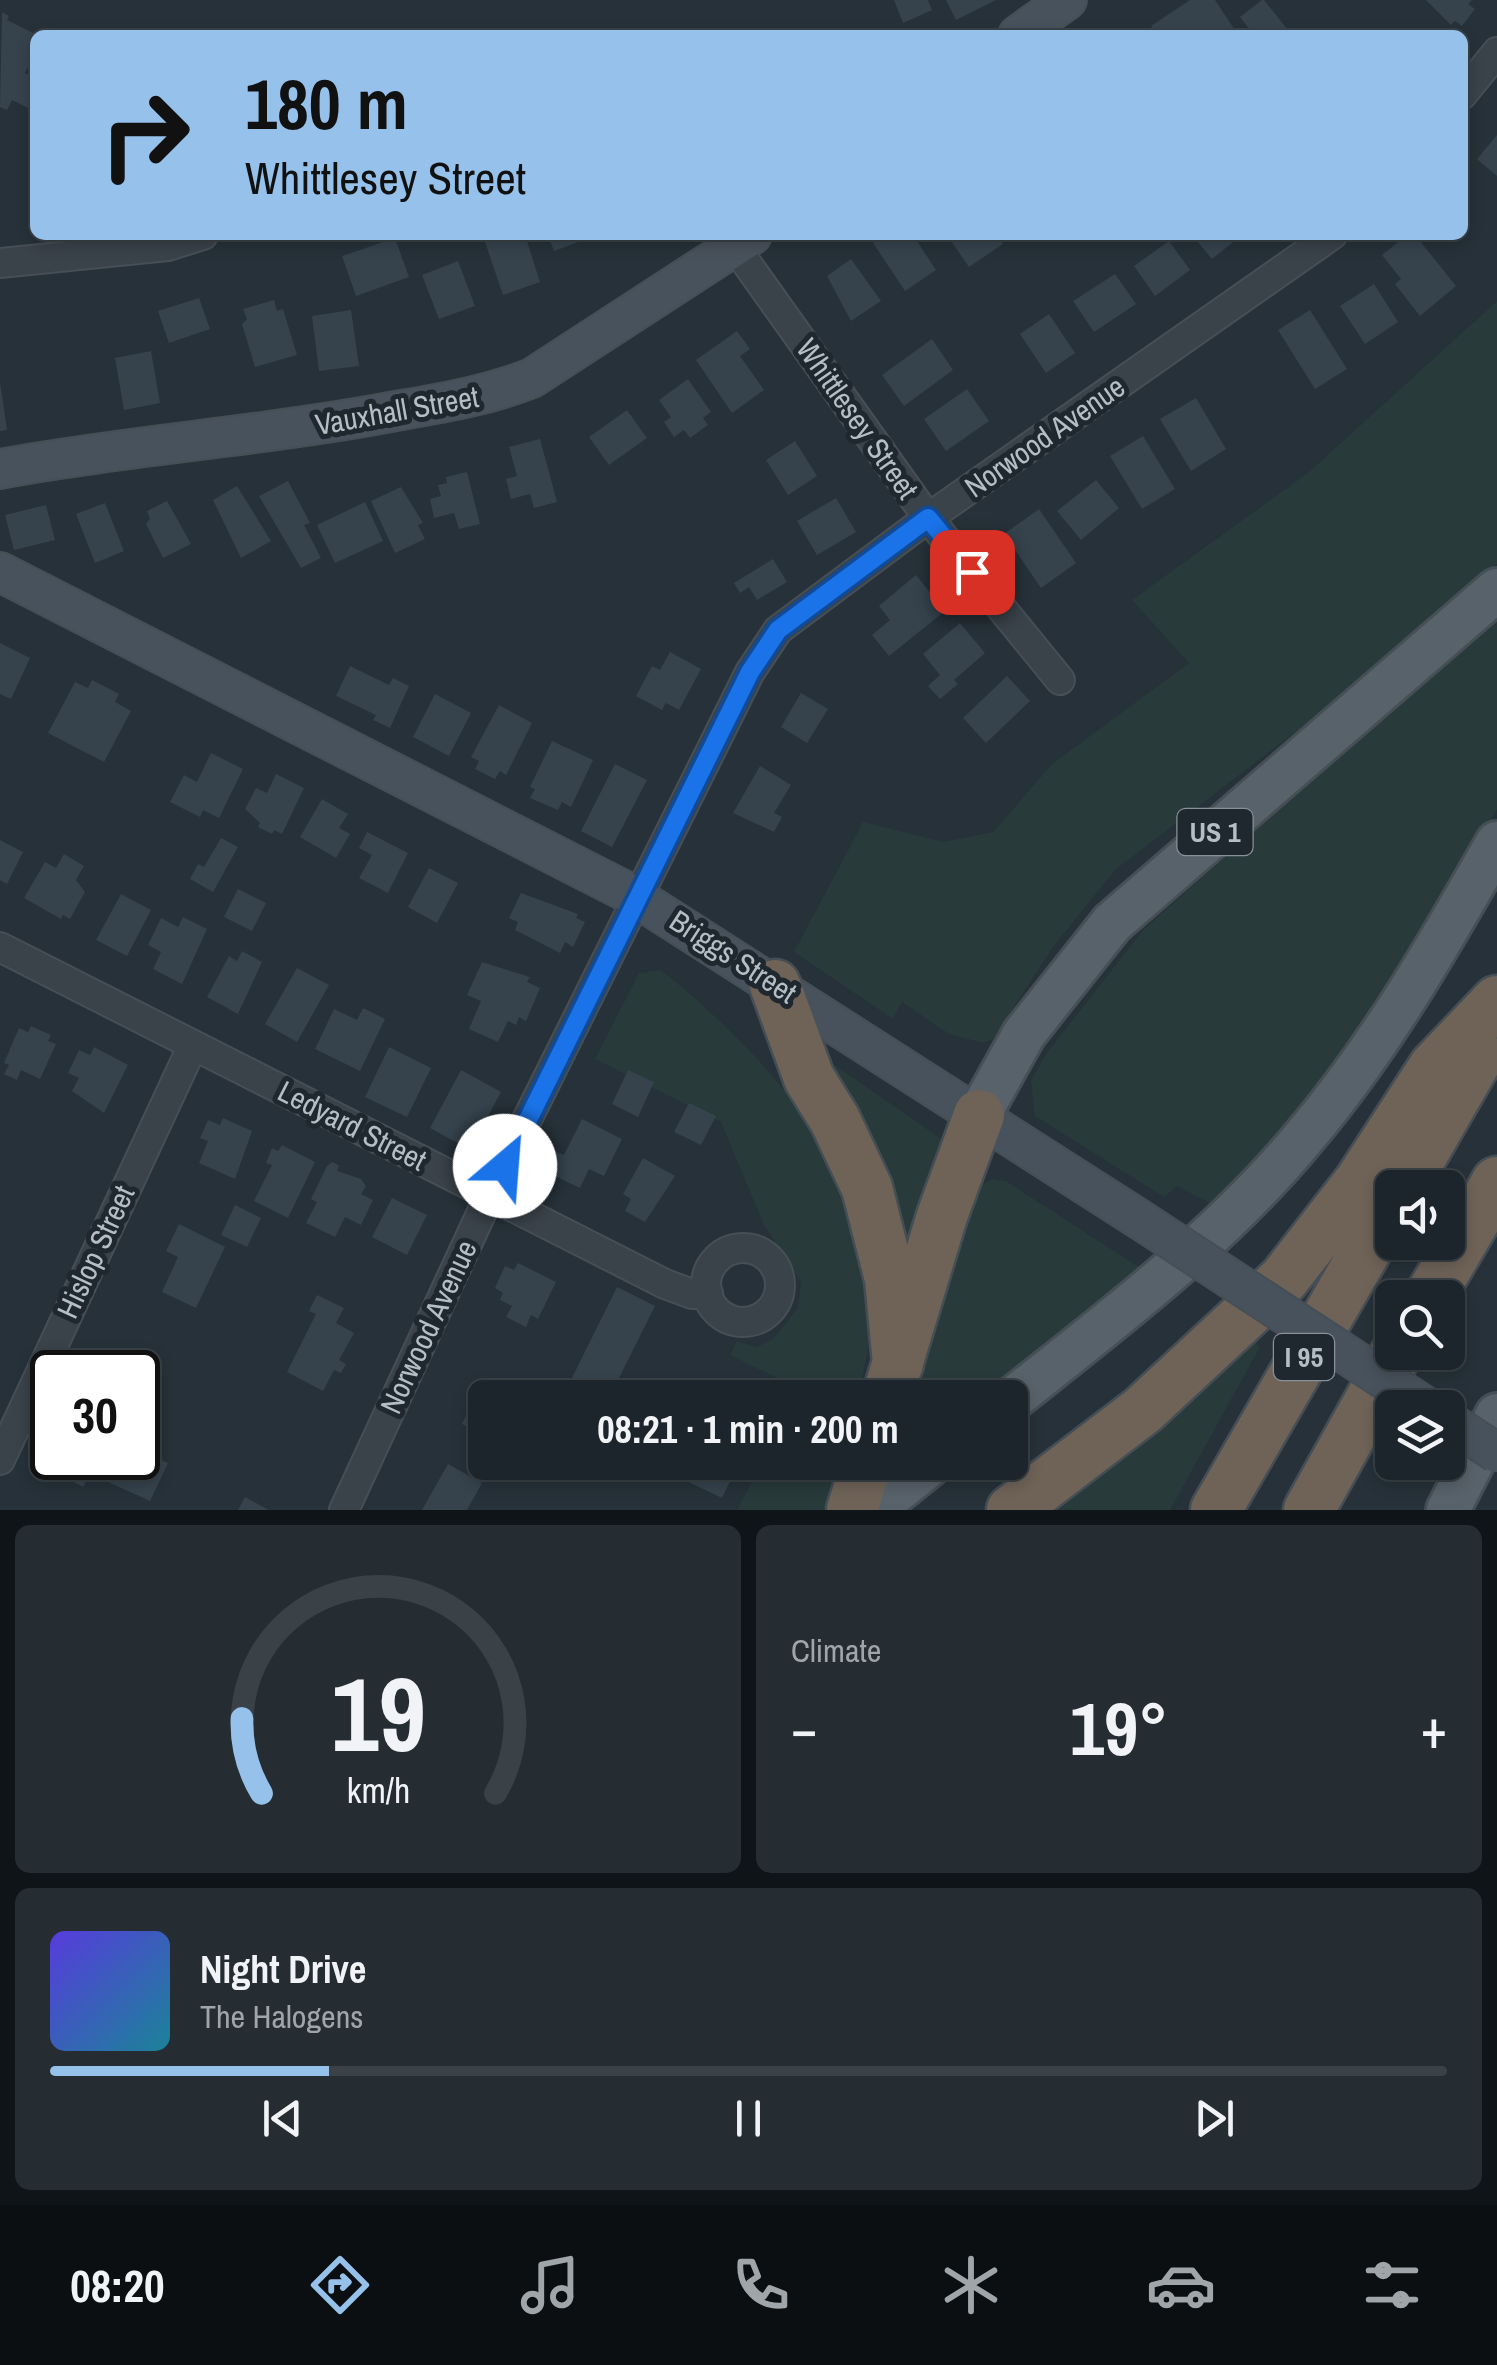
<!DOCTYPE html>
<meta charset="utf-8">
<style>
:root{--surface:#1c252b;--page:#252d33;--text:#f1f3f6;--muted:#a0a5a9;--line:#3a4247;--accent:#95c1ea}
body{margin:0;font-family:"Archivo Narrow",sans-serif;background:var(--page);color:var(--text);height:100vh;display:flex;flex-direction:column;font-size:38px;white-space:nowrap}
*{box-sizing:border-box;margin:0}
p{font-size:32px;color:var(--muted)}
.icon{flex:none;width:55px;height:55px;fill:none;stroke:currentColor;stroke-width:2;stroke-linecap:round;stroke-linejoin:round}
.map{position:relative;height:1510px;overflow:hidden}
.drawer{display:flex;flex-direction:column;gap:15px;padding:15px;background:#0f1418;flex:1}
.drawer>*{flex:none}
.banner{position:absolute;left:30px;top:30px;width:1438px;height:210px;border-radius:15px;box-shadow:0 5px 15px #0003,0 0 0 2px var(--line);background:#95c1ea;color:#111;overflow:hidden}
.controls{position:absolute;left:1375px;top:1170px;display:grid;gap:20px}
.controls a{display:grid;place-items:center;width:90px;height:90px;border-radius:15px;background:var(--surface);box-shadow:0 5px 15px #0003,0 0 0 2px var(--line);font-size:50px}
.speed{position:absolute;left:30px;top:1350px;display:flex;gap:20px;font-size:50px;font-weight:700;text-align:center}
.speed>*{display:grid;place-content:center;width:130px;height:130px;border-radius:50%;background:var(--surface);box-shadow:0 5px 15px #0003,0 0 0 2px var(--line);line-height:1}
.speed .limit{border:5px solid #111;border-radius:15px;background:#fff;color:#111}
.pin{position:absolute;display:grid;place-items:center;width:85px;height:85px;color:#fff;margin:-42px;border-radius:20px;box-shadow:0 5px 15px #0006}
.me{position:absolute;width:110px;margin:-55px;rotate:27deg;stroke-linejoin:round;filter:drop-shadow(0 0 8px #0008)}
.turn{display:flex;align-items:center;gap:35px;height:210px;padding:0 50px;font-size:45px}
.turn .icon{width:130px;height:130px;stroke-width:2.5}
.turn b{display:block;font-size:70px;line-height:85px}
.big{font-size:75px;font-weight:700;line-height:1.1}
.drawer .widget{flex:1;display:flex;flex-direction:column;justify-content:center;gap:15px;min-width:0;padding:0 35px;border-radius:15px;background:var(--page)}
.drawer .dial{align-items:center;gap:0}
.dial svg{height:260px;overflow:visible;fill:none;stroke:var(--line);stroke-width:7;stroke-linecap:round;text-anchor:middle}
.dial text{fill:var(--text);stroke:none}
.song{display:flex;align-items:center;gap:30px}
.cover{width:120px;height:120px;border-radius:15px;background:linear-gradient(135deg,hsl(250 70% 55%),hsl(190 70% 35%))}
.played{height:10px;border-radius:5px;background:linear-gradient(90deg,var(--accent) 20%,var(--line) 20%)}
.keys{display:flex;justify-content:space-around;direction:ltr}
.heat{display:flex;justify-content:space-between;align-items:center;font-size:55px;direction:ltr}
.drawer .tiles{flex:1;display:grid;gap:15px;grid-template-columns:1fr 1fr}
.widget:last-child{grid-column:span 2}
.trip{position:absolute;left:468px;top:1380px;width:560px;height:100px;border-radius:15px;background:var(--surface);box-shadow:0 5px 15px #0003,0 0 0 2px var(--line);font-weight:700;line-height:100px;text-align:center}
.dock{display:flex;height:160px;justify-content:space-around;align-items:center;background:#0b0f11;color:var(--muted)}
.dock .icon{width:70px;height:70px}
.dock .active{color:var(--accent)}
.dock b{font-size:45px;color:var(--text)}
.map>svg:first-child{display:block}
</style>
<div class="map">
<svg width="1497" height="1510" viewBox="0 0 1497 1510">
<rect width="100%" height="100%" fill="#263139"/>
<path fill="#283a3a" d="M1497 301V564L1319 714 1115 870 1053 947 993 1039 983 1043 949 1034 902 1002 893 1019 794 952 863 822 943 842 993 832 1052 764 1189 663 1132 600 1309 472Z
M1497 615V809L1430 927 1344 1059 1219 1208 1177 1186 1164 1197 1035 1116 1031 1080 1046 1054 1143 930Z
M661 970C759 1048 868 1165 872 1298 873 1329 865 1367 858 1397H798L801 1390 730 1355 737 1341 757 1347 773 1339 798 1308 801 1282 763 1223 721 1122 595 1059 639 973Z
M826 1059 943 1140 904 1281Z
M992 1179 1006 1181 1148 1273 988 1397 898 1398 977 1188Z
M1249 1335 1260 1347 1170 1510H1037Z
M762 1463H842L827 1510H737Z"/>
<path fill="#36434d" d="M894 0H928L932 10 903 23Z
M946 0H996L956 20Z
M1190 0H1215L1235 30 1228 35H1157L1151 26Z
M1262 0H1264L1292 35H1254L1240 17Z
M1426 0H1472L1468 4 1475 9 1462 26 1455 21 1451 25Z
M2 12 9 16 7 20 35 34V53L25 73 35 78 32 110 12 100 7 110 0 107Z
M1497 135V176L1477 159Z
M496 235H525L540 282 503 295 484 239Z
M548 235H597L554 251Z
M886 235H913L936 270 905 291 873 243Z
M947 235H997L1003 244 969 267Z
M1192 235H1242L1212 259Z
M1407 235H1415L1456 286 1420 316 1395 284 1401 279 1382 255Z
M395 238 409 277 356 296 342 256Z
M1169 241 1190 270 1155 296 1134 266Z
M851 259 881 301 851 321 827 276Z
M458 261 475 306 439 319 422 275Z
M1115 274 1136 304 1094 332 1073 301Z
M1374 284 1398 322 1365 344 1340 306Z
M199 298 210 329 169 343 158 311Z
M274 300 277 311 283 309 297 355 255 367 242 324 247 319 243 309Z
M351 310 359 366 319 371 312 316Z
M1310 310 1347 369 1315 389 1278 330Z
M1049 314 1075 353 1046 373 1020 334Z
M737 331 750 349 740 356 764 390 732 413 696 360Z
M932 339 953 370 904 406 882 375Z
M151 351 160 403 124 410 115 358Z
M688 379 711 412 703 418 708 425 690 438 684 430 674 437 664 422 671 417 659 400Z
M0 382 7 430 0 431Z
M967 389 989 421 946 451 924 419Z
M1196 398 1226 449 1191 471 1160 419Z
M627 410 647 438 609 465 589 437Z
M1143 436 1175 489 1142 509 1110 456Z
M540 439 557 502 534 508 530 494 511 499 506 479 517 476 509 447Z
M795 441 817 476 788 495 766 460Z
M467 472 480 524 459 529 454 513 434 518 430 499 441 496 438 485 447 483 446 477Z
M1096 480 1119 508 1081 540 1057 511Z
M288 481 310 523 304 525 321 558 301 568 259 496Z
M237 486 271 541 241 558 213 500Z
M401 487 423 523 418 525 425 539 395 553 371 501Z
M836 498 856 532 817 555 797 521Z
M167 501 191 544 163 558 146 524 150 519 147 511Z
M365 502 383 541 335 563 317 525Z
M105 503 124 551 95 563 76 514Z
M46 505 55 540 14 550 5 515Z
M1039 509 1076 563 1041 588 1004 534Z
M773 559 787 582 757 600 749 587 740 593 734 583Z
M916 575 945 611 889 656 872 635 890 620 879 606Z
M960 623 985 653 954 680 958 684 940 699 928 686 940 675 923 654Z
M0 643 30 658 11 699 0 694Z
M670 652 701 669 679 710 666 703 662 710 636 696 652 666 660 670Z
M350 666 389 685 393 678 409 686 390 728 373 720 376 715 336 696Z
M1007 676 1030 701 986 743 963 718Z
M92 680 119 694 115 702 131 711 104 762 48 733 75 682 88 688Z
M801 693 828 709 807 743 781 727Z
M435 694 471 713 449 756 413 737Z
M499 705 532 723 506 775 500 771 495 779 475 769 479 761 471 757Z
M552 741 593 760 571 807 562 802 558 810 530 798 535 789 530 787Z
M211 753 243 769 219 818 203 810 200 817 170 802 184 775 197 782Z
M615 764 647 780 612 847 581 831Z
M760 766 791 785 774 813 782 817 774 832 733 813Z
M276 774 304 788 282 834 274 830 272 834 258 827 260 823 245 809 256 788 267 793Z
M322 799 348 814 339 828 350 834 336 858 300 837Z
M367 832 408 853 388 893 359 878 372 855 359 848Z
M221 838 238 847 213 892 190 879 198 864 204 867Z
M0 840 23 852 7 884 0 880Z
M64 854 84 866 76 880 85 892 70 919 63 915 61 919 24 898 45 862 56 868Z
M429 868 458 883 437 923 408 907Z
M238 889 266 903 252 931 224 917Z
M521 893 578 914 576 918 585 922 573 947 565 942 560 953 515 930 518 922 509 918Z
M121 894 151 910 127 956 96 940Z
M183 917 207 929 182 984 153 969 161 952 148 945 161 918 178 927Z
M242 951 262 962 238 1014 207 997 229 956 237 961Z
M482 962 530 977 527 982 540 988 526 1021 519 1017 516 1025 508 1021 498 1042 469 1029 481 1001 467 995Z
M297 968 329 985 297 1042 265 1024Z
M363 1008 385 1019 360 1071 315 1049 334 1009 357 1020Z
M31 1026 51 1035 48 1041 56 1044 40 1079 21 1070 17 1080 4 1074 9 1065 4 1063 19 1028 28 1032Z
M94 1047 128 1065 104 1113 72 1091 79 1078 68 1073 79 1050 90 1055Z
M389 1047 431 1068 407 1117 365 1097Z
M461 1070 501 1092 470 1150 430 1128Z
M628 1070 654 1082 638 1117 612 1104Z
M689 1103 716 1116 701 1145 674 1132Z
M223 1118 252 1131 235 1179 199 1163 208 1141 200 1138 208 1120 220 1125Z
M582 1119 622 1139 604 1176 589 1169 580 1188 545 1171 555 1151 564 1155Z
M282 1145 315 1162 288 1218 254 1201 272 1165 266 1163 272 1148 278 1151Z
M643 1158 675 1176 645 1222 625 1211 631 1199 623 1194Z
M333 1162 339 1166 337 1171 361 1179 366 1186 361 1194 373 1200 361 1225 345 1217 335 1237 306 1223 317 1202 311 1199 327 1166Z
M392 1198 427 1215 407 1255 372 1237Z
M235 1205 261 1218 247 1247 221 1235Z
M179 1224 225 1247 196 1308 162 1292 178 1257 166 1251Z
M518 1263 556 1282 538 1319 531 1315 526 1327 506 1317 512 1306 500 1300 503 1293 495 1288 505 1266 514 1270Z
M617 1287 655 1306 609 1398H567L563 1396Z
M317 1295 344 1308 336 1323 354 1333 339 1360 346 1364 341 1373 334 1370 323 1391 287 1372 316 1314 309 1311Z
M483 1380 520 1398H485V1447L476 1443 481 1433 462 1424Z
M138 1449 168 1463 150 1501 106 1481 117 1458H138Z
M52 1458H98L83 1487 46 1467Z
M682 1462H733L738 1465 722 1498 676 1476Z
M448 1464 482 1483 467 1510H422Z
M245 1497 269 1510H238Z"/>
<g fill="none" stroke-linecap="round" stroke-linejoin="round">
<g stroke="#464e56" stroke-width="32">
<path id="street" d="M1462 95 1497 52
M735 247 928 518 1060 680
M0 263 168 246 203 235
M0 947 665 1284 692 1294 708 1293
M706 1285a37 37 0 1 1 74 0a37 37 0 1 1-74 0Z
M0 1460 193 1045
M344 1510 493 1188 750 672 778 630 928 518 1332 235"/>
</g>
<g stroke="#464e56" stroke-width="42">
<path id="secondary" d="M1018 35 1067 0
M0 469C128 445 257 437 385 413 435 404 484 397 532 378L752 235
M0 572 631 894 1139 1219"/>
</g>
<g stroke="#464e56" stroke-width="48">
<path id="primary" d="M979 1115 1024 1034 1112 923 1497 590
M1010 1401C1113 1319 1221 1238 1305 1136 1381 1046 1439 945 1497 843
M873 1510 933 1462
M1448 1510 1497 1415"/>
</g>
<g stroke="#454d55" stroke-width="55">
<path id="highway" d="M775 985 809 1078 835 1120 867 1188 890 1279 898 1364
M1403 1188 1479 1056
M1429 1298 1497 1182
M887 1398 942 1216 979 1115
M852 1510 867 1462
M1012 1510 1143 1410 1284 1279 1360 1181 1434 1067 1497 1001
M1216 1510 1392 1205
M1309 1510 1397 1352"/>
</g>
<use href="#street" stroke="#3a424a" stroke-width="28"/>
<use href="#secondary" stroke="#48525c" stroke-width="38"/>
<use href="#primary" stroke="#58626a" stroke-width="42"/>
<use href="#highway" stroke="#6f6358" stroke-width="50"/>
<g stroke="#464e56" stroke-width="42" stroke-linecap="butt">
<path id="secondary-bridge" d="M1139 1219 1428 1408
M1448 1421 1497 1453"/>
</g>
<use href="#secondary-bridge" stroke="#48525c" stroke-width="38"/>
</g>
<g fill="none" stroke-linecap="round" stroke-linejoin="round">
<g stroke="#114b97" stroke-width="25">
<path id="route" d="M505 1166 750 672 778 630 928 518 972 572"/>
</g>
<use href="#route" stroke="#1a73e8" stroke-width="18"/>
</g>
<g text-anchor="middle" stroke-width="10" stroke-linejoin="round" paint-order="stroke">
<g fill="#1f272f" stroke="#889198" stroke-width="2.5">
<rect x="1177.5" y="809" width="75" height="46" rx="8"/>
<rect x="1274" y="1334" width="60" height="46" rx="8"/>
</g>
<g font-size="28" font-weight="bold" fill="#b5bec5">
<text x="1215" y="842">US 1</text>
<text x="1304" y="1367">I 95</text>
</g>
<g font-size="30" fill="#b5bec5" stroke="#1f272f">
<text transform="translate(397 411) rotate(-10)" y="10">Vauxhall Street</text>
<text transform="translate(857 419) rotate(55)" y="10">Whittlesey Street</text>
<text transform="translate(1045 437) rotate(-35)" y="10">Norwood Avenue</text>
<text transform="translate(733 957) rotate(33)" y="10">Briggs Street</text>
<text transform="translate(352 1126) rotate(27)" y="10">Ledyard Street</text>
<text transform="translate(96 1252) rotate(-65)" y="10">Hislop Street</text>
<text transform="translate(429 1327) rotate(-65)" y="10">Norwood Avenue</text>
</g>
</g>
</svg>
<div class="controls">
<a><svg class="icon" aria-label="sound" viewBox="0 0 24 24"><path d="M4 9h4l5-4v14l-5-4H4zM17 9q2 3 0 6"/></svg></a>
<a><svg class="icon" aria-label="search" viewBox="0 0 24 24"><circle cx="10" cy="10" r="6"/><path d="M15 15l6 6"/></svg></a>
<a><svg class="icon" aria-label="layers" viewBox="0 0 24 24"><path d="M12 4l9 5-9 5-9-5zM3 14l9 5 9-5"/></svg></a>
</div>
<div class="speed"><div class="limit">30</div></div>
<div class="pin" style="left:972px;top:572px;background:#d93025"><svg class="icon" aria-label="arrive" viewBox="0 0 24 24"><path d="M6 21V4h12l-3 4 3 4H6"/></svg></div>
<svg class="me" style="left:505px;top:1166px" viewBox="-20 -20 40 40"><circle r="19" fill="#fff"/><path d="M0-13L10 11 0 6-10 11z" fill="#1a73e8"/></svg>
<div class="trip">08:21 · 1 min · 200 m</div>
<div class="banner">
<div class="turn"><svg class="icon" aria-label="right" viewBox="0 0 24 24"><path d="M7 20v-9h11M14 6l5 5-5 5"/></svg><div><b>180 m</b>Whittlesey Street</div></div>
</div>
</div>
<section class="drawer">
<div class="tiles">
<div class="widget dial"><svg viewBox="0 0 100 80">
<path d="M14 69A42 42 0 1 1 86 69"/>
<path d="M14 69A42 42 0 0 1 8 46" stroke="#95c1ea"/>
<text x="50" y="56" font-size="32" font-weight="700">19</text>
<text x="50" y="72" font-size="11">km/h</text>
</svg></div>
<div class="widget"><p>Climate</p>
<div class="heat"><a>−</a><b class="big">19°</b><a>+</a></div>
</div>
<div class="widget">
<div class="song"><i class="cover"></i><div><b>Night Drive</b><p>The Halogens</p></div></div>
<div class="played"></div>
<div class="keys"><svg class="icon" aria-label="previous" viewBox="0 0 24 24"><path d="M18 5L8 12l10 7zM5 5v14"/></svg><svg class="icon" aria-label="pause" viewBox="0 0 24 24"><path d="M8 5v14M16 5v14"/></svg><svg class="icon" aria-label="next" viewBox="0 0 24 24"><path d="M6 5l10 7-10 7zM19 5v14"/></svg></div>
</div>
</div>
</section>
<nav class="dock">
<b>08:20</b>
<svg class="icon active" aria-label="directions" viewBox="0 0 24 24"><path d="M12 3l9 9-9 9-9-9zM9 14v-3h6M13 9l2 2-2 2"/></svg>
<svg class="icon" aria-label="music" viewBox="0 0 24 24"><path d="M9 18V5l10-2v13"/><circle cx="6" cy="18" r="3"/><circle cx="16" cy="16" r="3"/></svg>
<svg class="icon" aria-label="phone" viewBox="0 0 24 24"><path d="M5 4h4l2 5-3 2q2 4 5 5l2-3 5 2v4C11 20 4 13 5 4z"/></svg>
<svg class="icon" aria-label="climate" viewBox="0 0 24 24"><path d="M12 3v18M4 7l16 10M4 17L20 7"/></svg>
<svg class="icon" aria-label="car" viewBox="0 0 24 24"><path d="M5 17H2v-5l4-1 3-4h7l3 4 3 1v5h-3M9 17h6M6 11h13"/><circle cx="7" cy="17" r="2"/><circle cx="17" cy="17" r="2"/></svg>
<svg class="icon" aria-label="filters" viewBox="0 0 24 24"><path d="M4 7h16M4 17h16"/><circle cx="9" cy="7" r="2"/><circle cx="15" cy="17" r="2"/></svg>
</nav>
